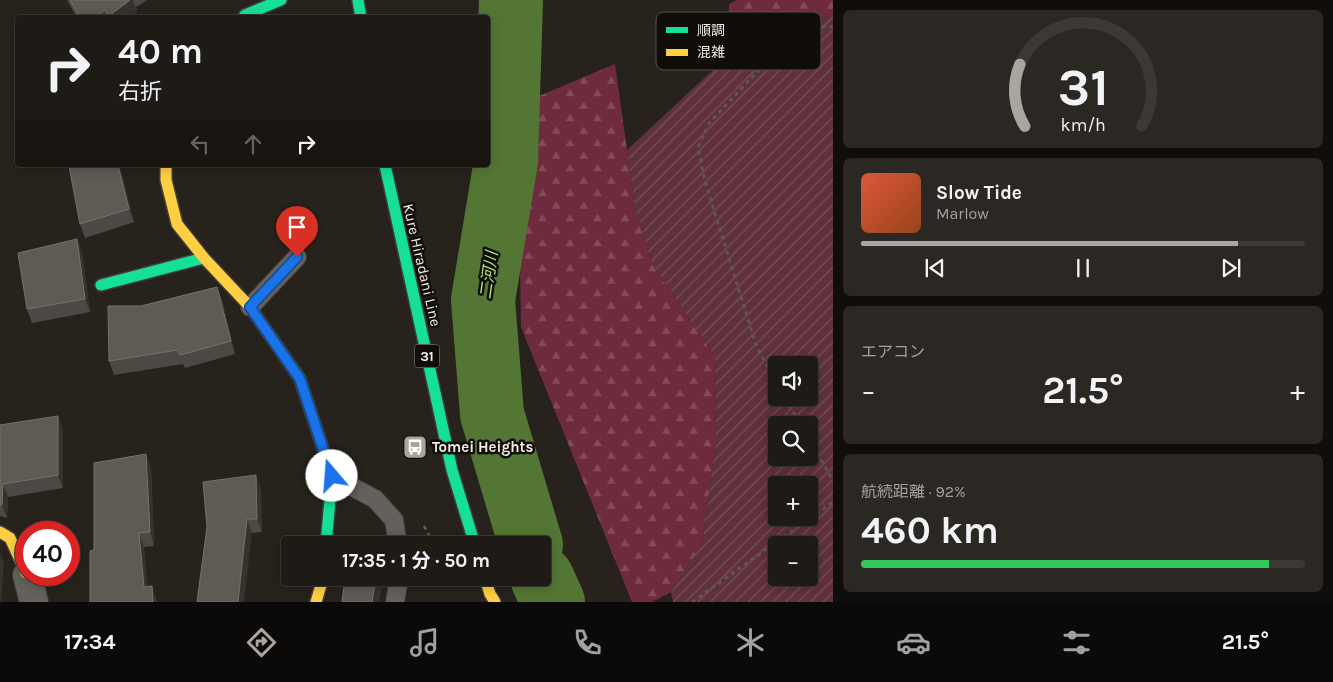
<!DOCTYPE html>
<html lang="ja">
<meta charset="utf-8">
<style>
:root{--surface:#1e1a15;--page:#2b2722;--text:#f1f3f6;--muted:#a1a1a0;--line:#3c3834;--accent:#aba59f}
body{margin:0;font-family:Karla,"Noto Sans JP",sans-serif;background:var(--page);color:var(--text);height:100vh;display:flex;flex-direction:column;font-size:19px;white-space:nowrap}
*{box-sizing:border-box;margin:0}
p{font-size:16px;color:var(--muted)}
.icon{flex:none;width:28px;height:28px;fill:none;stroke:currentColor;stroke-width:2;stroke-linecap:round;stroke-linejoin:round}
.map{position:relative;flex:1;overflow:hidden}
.drawer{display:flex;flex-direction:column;gap:10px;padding:10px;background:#100e0c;width:500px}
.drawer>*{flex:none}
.guide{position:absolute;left:15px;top:15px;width:475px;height:152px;border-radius:5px;box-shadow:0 2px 12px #0003,0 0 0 1px var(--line);background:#1e1a15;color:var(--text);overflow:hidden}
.buttons{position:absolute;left:768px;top:356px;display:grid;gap:10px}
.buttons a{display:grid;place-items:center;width:50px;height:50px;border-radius:5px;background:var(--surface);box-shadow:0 2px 12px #0003,0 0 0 1px var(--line);font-size:25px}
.speed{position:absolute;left:15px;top:521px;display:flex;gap:10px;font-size:25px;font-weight:700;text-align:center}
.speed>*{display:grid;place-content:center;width:65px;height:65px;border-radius:50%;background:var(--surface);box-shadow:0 2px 12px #0003,0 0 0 1px var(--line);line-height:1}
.speed .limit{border:8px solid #d22;background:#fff;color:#111}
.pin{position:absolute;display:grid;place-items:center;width:42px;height:42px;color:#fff;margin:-51px -21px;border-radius:50% 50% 50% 0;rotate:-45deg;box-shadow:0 0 5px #0007}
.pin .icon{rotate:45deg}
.me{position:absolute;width:55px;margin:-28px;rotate:342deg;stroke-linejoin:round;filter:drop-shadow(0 0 4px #0008)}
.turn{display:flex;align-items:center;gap:18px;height:105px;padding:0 20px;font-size:22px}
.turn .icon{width:65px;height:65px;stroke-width:2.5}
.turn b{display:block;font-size:35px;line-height:42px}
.lanes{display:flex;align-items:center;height:48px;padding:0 20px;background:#0003;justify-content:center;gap:25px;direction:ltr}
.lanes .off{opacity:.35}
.big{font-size:38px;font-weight:700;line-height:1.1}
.drawer .widget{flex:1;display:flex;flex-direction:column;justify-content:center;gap:8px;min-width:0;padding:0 18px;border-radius:8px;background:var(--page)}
.drawer .dial{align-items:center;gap:0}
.dial svg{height:130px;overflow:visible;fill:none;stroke:var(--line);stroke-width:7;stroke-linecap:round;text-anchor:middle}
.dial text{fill:var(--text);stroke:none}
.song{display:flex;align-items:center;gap:15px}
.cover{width:60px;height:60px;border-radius:8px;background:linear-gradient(135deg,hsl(10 70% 55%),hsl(20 70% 35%))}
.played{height:5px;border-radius:2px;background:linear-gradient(90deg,var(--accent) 85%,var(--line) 85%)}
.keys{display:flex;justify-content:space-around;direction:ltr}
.heat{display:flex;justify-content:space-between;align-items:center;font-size:28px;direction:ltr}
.charge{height:8px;border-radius:4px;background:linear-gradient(90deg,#34c759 92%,var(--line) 0)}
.trip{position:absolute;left:281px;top:536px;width:270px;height:50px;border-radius:5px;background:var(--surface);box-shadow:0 2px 12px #0003,0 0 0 1px var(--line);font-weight:700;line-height:50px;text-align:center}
.menu{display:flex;height:80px;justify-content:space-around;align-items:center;background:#0c0a08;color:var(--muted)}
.menu .icon{width:35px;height:35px}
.menu .active{color:var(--accent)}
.menu b{font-size:22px;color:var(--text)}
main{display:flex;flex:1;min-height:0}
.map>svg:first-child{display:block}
</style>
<main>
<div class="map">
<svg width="833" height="602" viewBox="0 0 833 602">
<defs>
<pattern id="forest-firs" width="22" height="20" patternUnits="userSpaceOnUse" patternTransform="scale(1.25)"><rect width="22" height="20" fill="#6f2b3e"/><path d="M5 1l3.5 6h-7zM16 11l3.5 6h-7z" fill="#844a5a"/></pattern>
<pattern id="garden-furrows" width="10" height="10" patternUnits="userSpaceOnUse" patternTransform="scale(1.25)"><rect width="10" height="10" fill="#60313c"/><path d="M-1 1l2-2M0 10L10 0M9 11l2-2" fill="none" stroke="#774f58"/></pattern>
</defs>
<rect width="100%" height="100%" fill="#28221c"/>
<path fill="url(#forest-firs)" d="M737 0H833V14L728 56 729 4Z
M615 64 635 208 652 264 715 357 716 441 702 544 671 592 652 602H632L521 327 519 203 525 129 539 96Z"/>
<path fill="url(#garden-furrows)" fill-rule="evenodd" d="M833 14V602H673L671 592 702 544 716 441 715 357 652 264 635 208 627 150 728 56ZM776 365H809V398H776ZM776 425H809V458H776ZM776 485H809V518H776ZM776 545H809V578H776Z"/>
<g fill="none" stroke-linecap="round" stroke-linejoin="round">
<path stroke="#537634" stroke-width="64" d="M511 0 506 161 483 300 492 414 531 545
M542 578 553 602"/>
<g stroke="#413d38" stroke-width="20">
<path id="lane" d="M250 307 297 257
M332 476 375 499 394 520 398 545
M395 602 399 578"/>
</g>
<g stroke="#413d38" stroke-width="30">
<path id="street" d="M27 575 34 602"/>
</g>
<g stroke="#413d38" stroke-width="14">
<path id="fast" d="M358 0 361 18
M243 18 245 15 281 0
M385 165 452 470 475 545
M101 285 204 258
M296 373 300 379 332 476 326 545"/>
</g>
<g stroke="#413d38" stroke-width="14">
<path id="slow" d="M166 165V180L177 224 204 258 250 307 296 373
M0 532 10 538 26 573
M485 578 490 594 495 602
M316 602 323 578"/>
</g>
<path stroke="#5d5854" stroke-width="3" stroke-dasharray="4 4" stroke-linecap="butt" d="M776 381 757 348 704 178 698 147 710 122 772 56 824 26 833 27
M785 398 801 425
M809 439 833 481
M424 526 434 545
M692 602 833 502"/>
<use href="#lane" stroke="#64605c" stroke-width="18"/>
<use href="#street" stroke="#64605c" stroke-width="28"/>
<use href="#fast" stroke="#16e098" stroke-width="11"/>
<use href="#slow" stroke="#ffcf43" stroke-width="11"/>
</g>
<path fill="#4c4944" d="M67 0H147L136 7 137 12 130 18H77Z
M76 165H119L134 222 85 238 80 224Z
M82 252 90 312 32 323 27 309Z
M217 287 222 300 235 354 185 368 183 364 114 375 109 361 141 306Z
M0 425 63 429V488L8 497 7 518 0 516Z
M151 467 154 546 144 547 147 586 157 600V602H90Z
M261 489 262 532 252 533 197 602Z"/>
<path fill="#36322d" d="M130 0H133L137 12 130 18H109V16Z
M118 165H119L121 171 134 222 129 209Z
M77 239 82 252 90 312 85 299Z
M217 287 222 300 235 354 231 341Z
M58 416 63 429V488L58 475Z
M146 454 151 467 154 546 150 532Z
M256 475 261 489 262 532 257 519Z
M3 484 8 497 7 518 2 505Z
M247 519 252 533 244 602H238Z
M139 533 144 547 149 600 144 587Z
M0 552 4 562 1 602H0Z
M376 578H378L382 588 379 602H372Z
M152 586 157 600V602H153Z"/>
<path fill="#5e5b55" stroke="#75726c" d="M70 0H130L109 16 105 10 93 18H80Z
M76 165H118L129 209 80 224 69 166Z
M77 239 85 299 27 309 18 253Z
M217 287 231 341 180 355 178 350 109 361 108 306H141Z
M58 416V475L3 484 2 505H0V425Z
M146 454 150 532 139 533 144 587 152 586 153 602H90V551L94 550V463Z
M256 475 257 519H247L238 602H197L207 527 203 482Z
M345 578H376L372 602H342Z"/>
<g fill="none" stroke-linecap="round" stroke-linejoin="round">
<g stroke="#114b97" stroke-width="12">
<path id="route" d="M297 257 250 307 300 379 332 476"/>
</g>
<use href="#route" stroke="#1a73e8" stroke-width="9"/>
</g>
<defs>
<g id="bus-square" transform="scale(1.25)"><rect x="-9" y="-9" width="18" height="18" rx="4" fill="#aba59f" stroke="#110d08"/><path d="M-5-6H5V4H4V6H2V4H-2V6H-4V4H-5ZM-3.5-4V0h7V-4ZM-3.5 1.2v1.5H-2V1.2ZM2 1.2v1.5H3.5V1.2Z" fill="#fff"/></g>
</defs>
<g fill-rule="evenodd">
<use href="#bus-square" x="415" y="447"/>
</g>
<g text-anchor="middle" stroke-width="5" stroke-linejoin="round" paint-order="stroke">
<rect fill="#110d08" stroke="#aea9a3" stroke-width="1" x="414.5" y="344.5" width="25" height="23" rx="4"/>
<g font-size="14" font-weight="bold" fill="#f2ece5">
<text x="427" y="361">31</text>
</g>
<g font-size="15" fill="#f2ece5" stroke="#110d08">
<text transform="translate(422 265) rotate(77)" y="5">Kure Hiradani Line</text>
</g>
<g font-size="15" font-weight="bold" fill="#f2ece5" stroke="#110d08" text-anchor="start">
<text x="432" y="452">Tomei Heights</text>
</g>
<g font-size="16" font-style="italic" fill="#b0e886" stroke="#110d08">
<text transform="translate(488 275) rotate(-82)" y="6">二河川</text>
</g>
</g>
<rect x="656" y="12" width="165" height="58" rx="8" fill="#110d08" stroke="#54504a" stroke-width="1"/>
<rect x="666" y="27" width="22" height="6" fill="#16e098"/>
<rect x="666" y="49" width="22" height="7" fill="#ffcf43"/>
<g font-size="14" fill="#f2ece5">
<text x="697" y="35">順調</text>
<text x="697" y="57">混雑</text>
</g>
</svg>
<div class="buttons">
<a><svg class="icon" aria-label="sound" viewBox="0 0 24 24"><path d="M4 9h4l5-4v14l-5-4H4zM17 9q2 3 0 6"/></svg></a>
<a><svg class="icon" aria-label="search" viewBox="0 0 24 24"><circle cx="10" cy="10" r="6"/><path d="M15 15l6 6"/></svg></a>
<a>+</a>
<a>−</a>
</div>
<div class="speed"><div class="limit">40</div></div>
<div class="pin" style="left:297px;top:257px;background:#d93025"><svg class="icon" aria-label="arrive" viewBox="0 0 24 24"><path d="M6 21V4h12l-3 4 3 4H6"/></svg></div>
<svg class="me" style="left:332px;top:476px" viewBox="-20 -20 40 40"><circle r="19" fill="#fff"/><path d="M0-13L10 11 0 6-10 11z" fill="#1a73e8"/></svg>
<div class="trip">17:35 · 1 分 · 50 m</div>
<div class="guide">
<div class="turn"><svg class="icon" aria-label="right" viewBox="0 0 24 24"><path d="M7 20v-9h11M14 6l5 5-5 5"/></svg><div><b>40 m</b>右折</div></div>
<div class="lanes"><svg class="icon off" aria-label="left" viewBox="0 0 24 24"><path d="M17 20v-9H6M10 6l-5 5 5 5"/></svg><svg class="icon off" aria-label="ahead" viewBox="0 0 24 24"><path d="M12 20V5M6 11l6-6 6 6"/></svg><svg class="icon" aria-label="right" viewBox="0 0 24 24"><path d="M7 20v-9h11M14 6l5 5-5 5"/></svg></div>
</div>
</div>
<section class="drawer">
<div class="widget dial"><svg viewBox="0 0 100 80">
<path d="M14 69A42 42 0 1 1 86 69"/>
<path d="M14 69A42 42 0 0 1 11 31" stroke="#aba59f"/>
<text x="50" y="56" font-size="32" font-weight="700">31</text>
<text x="50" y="72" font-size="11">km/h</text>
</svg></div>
<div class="widget">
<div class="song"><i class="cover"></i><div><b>Slow Tide</b><p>Marlow</p></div></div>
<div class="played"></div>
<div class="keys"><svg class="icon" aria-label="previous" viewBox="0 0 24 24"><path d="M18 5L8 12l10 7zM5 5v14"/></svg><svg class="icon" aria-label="pause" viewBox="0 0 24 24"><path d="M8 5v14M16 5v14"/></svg><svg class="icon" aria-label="next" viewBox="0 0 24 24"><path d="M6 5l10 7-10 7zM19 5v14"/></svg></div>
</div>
<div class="widget"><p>エアコン</p>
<div class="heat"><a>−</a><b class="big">21.5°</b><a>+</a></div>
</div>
<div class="widget"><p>航続距離 · 92%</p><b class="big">460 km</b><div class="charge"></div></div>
</section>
</main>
<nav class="menu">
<b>17:34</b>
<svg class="icon active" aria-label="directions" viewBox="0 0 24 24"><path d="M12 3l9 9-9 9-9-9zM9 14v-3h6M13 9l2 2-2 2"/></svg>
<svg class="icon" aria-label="music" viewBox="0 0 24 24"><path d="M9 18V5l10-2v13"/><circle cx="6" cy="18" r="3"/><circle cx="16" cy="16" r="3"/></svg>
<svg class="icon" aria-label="phone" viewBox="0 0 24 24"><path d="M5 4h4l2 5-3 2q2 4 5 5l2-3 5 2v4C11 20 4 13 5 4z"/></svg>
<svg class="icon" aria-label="climate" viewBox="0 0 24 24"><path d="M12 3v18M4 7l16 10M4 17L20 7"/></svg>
<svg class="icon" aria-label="car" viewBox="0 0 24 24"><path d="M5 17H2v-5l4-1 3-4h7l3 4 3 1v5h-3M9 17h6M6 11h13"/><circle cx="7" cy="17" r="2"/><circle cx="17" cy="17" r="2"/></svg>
<svg class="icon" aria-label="filters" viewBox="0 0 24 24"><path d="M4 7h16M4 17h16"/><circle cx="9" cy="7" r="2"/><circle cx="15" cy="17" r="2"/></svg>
<b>21.5°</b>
</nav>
